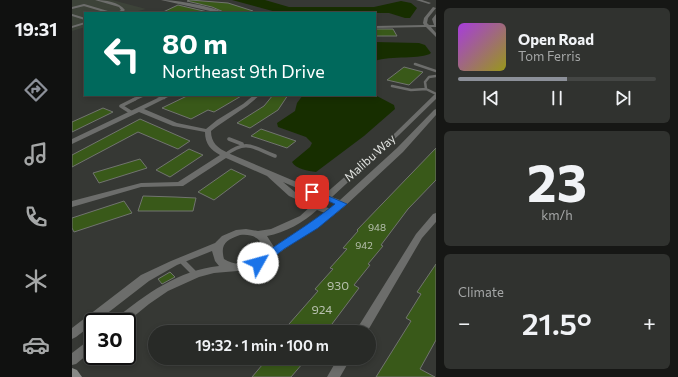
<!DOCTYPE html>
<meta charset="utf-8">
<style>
:root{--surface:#282a27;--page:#30322f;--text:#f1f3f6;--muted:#a5a7a7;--line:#444644;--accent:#8c9099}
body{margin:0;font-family:Commissioner,sans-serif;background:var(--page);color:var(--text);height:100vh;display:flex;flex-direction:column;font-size:15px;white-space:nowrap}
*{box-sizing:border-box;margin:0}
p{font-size:13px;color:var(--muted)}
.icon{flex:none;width:22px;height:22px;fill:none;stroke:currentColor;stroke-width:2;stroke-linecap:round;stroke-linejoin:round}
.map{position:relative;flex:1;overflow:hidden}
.details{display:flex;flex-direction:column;gap:8px;padding:8px;background:#161715;width:242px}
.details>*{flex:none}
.hud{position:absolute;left:12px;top:12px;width:292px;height:84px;border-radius:0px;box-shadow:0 2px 6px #0003,0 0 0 1px var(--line);background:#00695c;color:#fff;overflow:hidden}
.speed{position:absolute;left:12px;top:313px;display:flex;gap:8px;font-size:20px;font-weight:700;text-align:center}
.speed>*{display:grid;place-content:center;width:52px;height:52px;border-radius:50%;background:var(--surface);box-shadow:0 2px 6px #0003,0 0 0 1px var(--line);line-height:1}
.speed .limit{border:2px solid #111;border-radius:6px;background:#fff;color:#111}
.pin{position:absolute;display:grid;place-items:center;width:34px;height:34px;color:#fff;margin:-17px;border-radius:8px;box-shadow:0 2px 6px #0006}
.me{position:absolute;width:44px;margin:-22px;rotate:52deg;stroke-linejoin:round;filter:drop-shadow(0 0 3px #0008)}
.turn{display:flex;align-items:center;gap:14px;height:84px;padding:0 12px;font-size:18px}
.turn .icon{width:52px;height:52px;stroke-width:2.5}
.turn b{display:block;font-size:28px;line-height:34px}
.big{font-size:30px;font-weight:600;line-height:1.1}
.details .tile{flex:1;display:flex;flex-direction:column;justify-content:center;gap:6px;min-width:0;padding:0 14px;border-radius:6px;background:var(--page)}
.details .dial{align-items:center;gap:0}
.dial b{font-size:52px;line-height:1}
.song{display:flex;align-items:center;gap:12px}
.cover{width:48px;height:48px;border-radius:6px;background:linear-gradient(135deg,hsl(280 70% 55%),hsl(60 70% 35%))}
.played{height:4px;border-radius:2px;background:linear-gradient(90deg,var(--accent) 55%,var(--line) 55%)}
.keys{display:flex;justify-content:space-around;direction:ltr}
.heat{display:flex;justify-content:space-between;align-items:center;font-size:22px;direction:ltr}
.trip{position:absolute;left:76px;top:325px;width:228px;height:40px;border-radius:20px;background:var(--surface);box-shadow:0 2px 6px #0003,0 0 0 1px var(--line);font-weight:600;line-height:40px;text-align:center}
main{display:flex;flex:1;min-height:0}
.dock{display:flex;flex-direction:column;width:72px;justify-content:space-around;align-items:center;background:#101110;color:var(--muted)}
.dock .icon{width:28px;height:28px}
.dock .active{color:var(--accent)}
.dock b{font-size:18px;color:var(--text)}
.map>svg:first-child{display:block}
</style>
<main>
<nav class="dock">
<b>19:31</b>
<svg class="icon active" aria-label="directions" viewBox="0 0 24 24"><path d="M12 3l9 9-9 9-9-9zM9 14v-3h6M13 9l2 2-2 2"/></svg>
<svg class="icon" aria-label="music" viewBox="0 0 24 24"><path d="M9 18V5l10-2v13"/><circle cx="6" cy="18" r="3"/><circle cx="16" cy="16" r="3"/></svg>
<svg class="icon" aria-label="phone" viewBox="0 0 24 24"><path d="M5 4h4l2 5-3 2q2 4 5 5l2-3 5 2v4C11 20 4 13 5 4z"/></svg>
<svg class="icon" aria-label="climate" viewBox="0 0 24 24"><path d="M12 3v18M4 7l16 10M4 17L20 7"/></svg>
<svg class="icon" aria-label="car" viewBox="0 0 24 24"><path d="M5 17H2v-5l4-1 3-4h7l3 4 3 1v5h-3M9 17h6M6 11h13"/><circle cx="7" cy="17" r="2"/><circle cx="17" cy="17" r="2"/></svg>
</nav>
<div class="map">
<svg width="364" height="377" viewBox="0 0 364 377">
<rect width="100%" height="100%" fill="#363834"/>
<path fill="#3d4339" d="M0 0H40L74 9 59 13H13V27L0 31Z"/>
<path fill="#172e00" d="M160 0H193L217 7H302L329 1 339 3 345 8 338 18H333L317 13H208Z
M303 42 347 43 353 45 359 53C350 60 318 55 303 61Z
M231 95H303L322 105 323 109 292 136 244 172C236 171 224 169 220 162L238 147 240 143 234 137 206 127 205 123 223 111 225 103Z"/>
<path fill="#395919" stroke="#71746f" d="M118 0 156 3 181 11V13H154L140 7 115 1Z
M106 5 140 13H89Z
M303 29H321L325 36H303Z
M332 67 351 72 337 85 315 80Z
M117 95H171L142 112 136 110 119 119 90 108Z
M201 95H216L206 110 178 128 165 123 192 106Z
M31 108 41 112 0 132V122Z
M68 119 118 141 106 149 66 132 0 167V155Z
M189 129 224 141 215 148 179 136Z
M364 148V180L336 209 309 245 311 246 296 264 298 265 282 285 287 288 254 332H210L246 291 243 289 261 269 258 268 275 249 271 248 286 231 285 230Z
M117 149 131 155 98 177 84 170Z
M68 159 75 168 27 183 21 173Z
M159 169 174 176 142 200 126 192Z
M71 196 103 197 124 198 121 211H66Z
M52 201 60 213 2 232 0 228V218Z
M364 264V340L348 369 363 377H304L339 321 334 318 349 294 345 292Z
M98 272 103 277 90 284 86 279Z
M196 358H223L231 363 219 377H180Z"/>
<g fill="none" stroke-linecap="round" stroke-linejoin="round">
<path stroke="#6c6d6b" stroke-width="2" d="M0 8 12 5 39 13
M0 15 13 19"/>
<path stroke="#6c6d6b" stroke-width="2.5" d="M343 64 364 71
M364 76 357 77 353 82 354 89 364 94
M320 86 339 90 354 89
M83 95 92 98
M61 100 72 95"/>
<path stroke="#6c6d6b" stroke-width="3.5" d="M60 113 49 106 63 99
M157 139 170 144
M153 155C175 139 180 147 203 156"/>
<path stroke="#6c6d6b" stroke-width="4.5" d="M109 260 111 262"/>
<path stroke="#6c6d6b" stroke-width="5.5" d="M110 261 123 274"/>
<path fill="#6c6d6b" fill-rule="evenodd" d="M23 0C33 0 47 2 53 10L49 13H44L49 10 47 7Z
M89 0C104 0 140 6 153 13H147Z
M344 0H350L359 3 357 4Z
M361 7 364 8 356 18 355 23 357 25H362L360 19 364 14V27H359L364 33V37L354 27 303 28V26L352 25 351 23 352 18Z
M13 22V24L0 28V26Z
M364 94V99L327 135 260 197 268 200 325 148 362 110 364 109V115L331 152 273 206 262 215 191 264 177 270 142 273 127 277 96 291 77 304 55 322H41L43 319C74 294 107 270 147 266L143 261 140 251 105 265 77 281 24 322H21V324L4 337 0 339V328L69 275 99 261 143 243 150 236 164 230 174 229 186 231 199 229 228 216 239 206 217 196 195 176 154 158 111 186 69 187 0 207V201L69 183 106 182 148 155C139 150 133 144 133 132L101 126 67 112 2 143 0 144V139L92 95H100L72 109 105 123 134 129 145 120 171 104 182 95H188L175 106 144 127 139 131C139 143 146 148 156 153L253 194 323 133 362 95ZM211 182 248 198 244 202 223 192ZM255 201 264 204 258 209 250 205ZM245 210 253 213 202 247 195 236C213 233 232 222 245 210ZM168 235C180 234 187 237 193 248 187 264 165 268 152 259 148 244 154 240 168 235Z
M364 213V222L350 238 295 332H283L344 234 361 214Z
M21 338V350L4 364 0 365V353L17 340Z
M266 358H279L268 377H255Z"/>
<path fill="#888a87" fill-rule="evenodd" d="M0 368 5 370 10 377H0Z"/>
</g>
<path fill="#1a73e8" stroke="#114b97" d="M240 189 275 204 246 228 212 249 190 266H182L180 263 182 261C209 241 237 225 263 204L237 193 236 192Z"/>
<g text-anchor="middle" stroke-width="4" stroke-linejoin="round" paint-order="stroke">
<g font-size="10" fill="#b7c0ae">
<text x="305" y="231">948</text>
<text x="292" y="249">942</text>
</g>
<g font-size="12" fill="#e1e3e0" stroke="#363834">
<text transform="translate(298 158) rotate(-42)" y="4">Malibu Way</text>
</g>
<g font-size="12" fill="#b7c0ae">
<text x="266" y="290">930</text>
<text x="250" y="314">924</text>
</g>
</g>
</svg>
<div class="speed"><div class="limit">30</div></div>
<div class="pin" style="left:240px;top:192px;background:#d93025"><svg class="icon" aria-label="arrive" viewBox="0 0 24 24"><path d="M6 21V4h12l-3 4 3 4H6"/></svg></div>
<svg class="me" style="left:186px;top:263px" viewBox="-20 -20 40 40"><circle r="19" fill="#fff"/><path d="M0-13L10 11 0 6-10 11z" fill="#1a73e8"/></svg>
<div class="trip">19:32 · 1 min · 100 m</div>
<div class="hud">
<div class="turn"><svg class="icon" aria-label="left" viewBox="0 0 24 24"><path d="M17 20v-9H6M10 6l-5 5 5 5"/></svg><div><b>80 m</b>Northeast 9th Drive</div></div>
</div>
</div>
<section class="details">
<div class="tile">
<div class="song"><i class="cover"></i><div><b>Open Road</b><p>Tom Ferris</p></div></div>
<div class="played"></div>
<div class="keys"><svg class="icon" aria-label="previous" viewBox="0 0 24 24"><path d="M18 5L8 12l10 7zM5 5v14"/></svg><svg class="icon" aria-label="pause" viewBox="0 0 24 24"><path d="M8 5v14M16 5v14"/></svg><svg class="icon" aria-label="next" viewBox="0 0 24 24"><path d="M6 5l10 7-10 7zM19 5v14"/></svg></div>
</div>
<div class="tile dial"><b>23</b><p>km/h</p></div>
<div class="tile"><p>Climate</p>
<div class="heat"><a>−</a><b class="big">21.5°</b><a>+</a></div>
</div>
</section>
</main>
